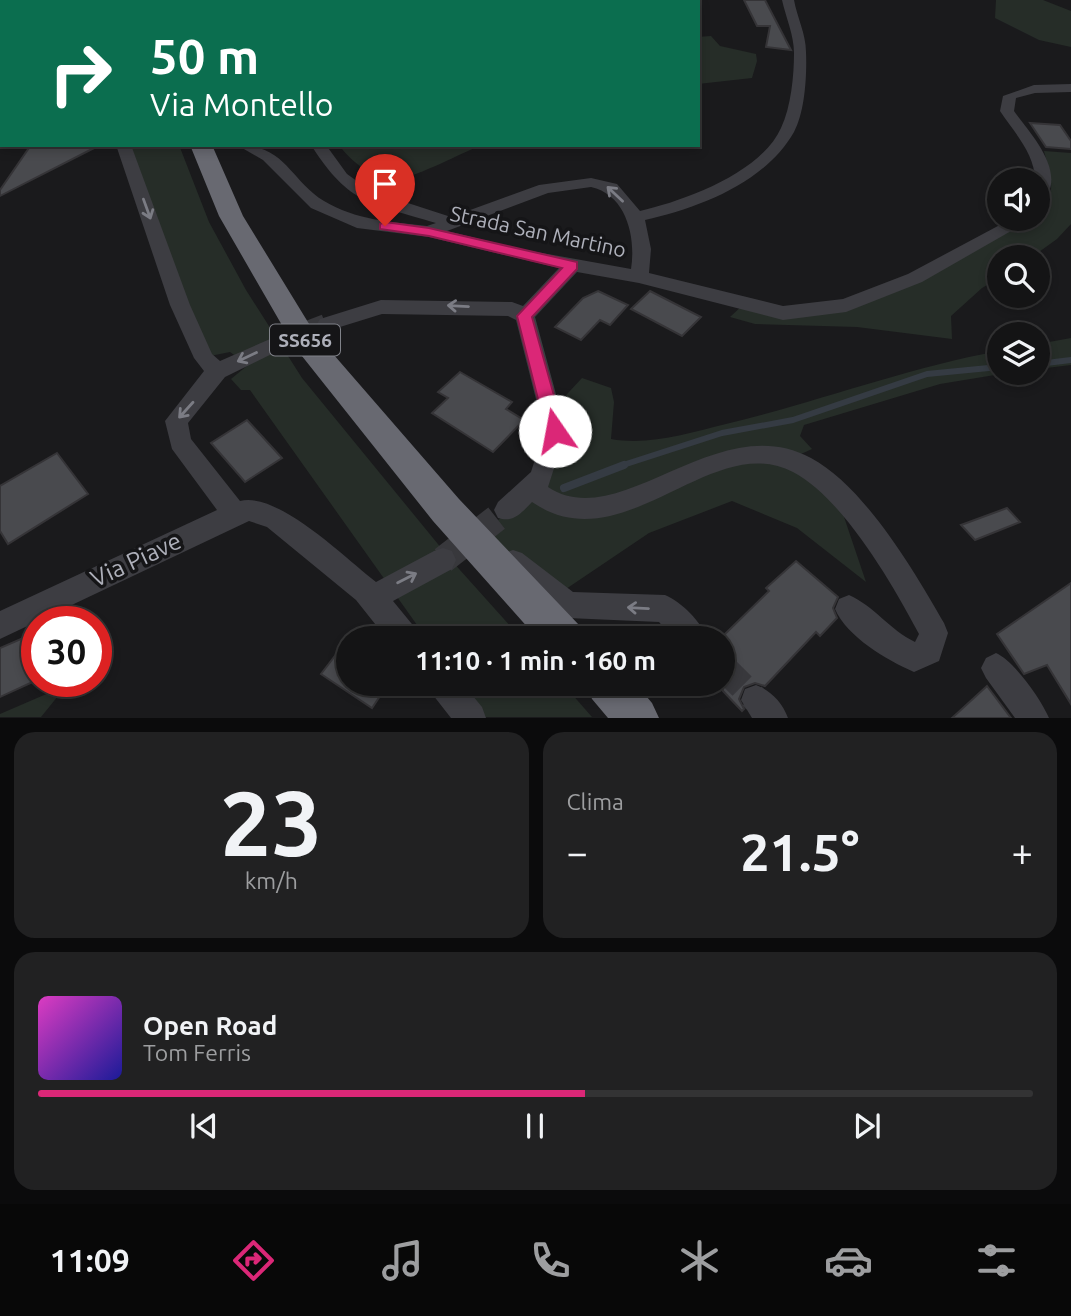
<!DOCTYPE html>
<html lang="it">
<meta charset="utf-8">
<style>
:root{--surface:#141415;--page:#212122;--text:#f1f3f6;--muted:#9d9ea0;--line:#333334;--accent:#db2777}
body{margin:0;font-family:Ubuntu,sans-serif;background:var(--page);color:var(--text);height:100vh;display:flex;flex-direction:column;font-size:26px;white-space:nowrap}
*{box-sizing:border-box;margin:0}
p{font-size:23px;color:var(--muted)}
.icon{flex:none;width:38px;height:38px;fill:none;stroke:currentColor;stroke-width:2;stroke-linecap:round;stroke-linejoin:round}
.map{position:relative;height:718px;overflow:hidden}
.sheet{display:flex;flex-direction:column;gap:14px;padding:14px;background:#0b0b0c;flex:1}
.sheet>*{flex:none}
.guide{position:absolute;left:0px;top:0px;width:700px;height:147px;box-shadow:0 4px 10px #0003,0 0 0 2px var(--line);background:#0b6e4f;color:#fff;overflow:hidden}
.buttons{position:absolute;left:987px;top:168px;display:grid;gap:14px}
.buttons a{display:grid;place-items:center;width:63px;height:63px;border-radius:50%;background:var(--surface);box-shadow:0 4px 10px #0003,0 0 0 2px var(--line);font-size:35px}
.speed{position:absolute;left:21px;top:606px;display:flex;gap:14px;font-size:35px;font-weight:700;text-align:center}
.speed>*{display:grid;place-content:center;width:91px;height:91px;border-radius:50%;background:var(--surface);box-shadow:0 4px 10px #0003,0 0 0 2px var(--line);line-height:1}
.speed .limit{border:10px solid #d22;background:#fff;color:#111}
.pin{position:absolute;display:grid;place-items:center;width:60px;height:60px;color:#fff;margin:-72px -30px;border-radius:50% 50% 50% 0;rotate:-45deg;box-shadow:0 0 7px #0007}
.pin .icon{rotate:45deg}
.me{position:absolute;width:77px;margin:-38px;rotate:348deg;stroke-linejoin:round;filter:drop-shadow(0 0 5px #0008)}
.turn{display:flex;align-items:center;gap:24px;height:147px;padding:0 35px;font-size:32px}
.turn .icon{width:91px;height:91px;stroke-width:2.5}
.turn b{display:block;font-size:49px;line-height:60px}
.big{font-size:52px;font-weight:700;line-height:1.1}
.sheet .card{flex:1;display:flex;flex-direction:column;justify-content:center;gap:10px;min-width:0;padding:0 24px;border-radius:21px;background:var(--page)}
.sheet .dial{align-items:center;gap:0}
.dial b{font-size:91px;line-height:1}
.song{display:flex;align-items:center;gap:21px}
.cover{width:84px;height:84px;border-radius:10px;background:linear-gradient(135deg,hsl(310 70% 55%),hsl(240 70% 35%))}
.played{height:7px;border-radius:4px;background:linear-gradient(90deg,var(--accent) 55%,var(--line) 55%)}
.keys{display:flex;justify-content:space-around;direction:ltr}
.heat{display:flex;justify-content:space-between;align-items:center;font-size:38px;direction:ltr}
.sheet .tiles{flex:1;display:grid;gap:14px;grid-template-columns:1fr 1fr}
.card:last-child{grid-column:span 2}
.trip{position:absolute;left:336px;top:626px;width:399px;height:70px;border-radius:35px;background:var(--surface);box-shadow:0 4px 10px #0003,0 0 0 2px var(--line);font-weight:700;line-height:70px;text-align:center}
.menu{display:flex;height:112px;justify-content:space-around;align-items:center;background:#080808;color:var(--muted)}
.menu .icon{width:49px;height:49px}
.menu .on{color:var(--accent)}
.menu b{font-size:32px;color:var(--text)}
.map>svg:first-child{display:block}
</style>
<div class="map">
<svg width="1071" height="718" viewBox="0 0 1071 718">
<rect width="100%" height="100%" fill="#1a1a1c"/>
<path fill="#262d28" d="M996 0H1043L1071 11V47L1039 40 995 18Z
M711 36 720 46 756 54 757 61 752 78 698 84V37Z
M126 145H179L209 222 246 290 302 378 451 560 522 639H427L250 390H241L231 379 248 365 230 352 205 357Z
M339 145H481C460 154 420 175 399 179 378 183 351 162 339 145Z
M1044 151 1071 153V224L1057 239 1032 257H999V278L982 288 951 316 952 339 857 327 755 324 730 317 744 304 785 314 848 307 916 280 1031 219H1038V213C1059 195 1050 174 1044 151Z
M1071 338V365L1038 369V344Z
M999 351V373H1007L940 384 804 425 800 436 812 449 801 454 806 473 843 514 866 582 797 528 732 501 649 533 563 591 548 584 484 531 539 488 555 407 582 378 611 388 614 402 611 439C649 446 689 433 726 424 818 402 906 368 999 351Z
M460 684H563L592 717H483Z
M58 689V696L41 717H0V714Z"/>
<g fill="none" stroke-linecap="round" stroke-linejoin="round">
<path stroke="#353b43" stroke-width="6" d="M1038 364 1071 360
M620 466 722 433 793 420 927 374 999 367"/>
<path stroke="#353b43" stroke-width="8" d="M564 488 624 465"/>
</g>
<path fill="#494a4e" stroke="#353437" stroke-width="2" d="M744 0H765L791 50 766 47 770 26H757Z
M1030 123 1060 125 1071 141V149L1046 147Z
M31 145H100L0 196V190Z
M598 291 628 305 610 325 600 320 581 340 555 327 583 298Z
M650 291 701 317 682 336 631 309Z
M460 372 512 402 506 409 524 420 493 452 432 413 448 398 438 392Z
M247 420 282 458 245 482 211 443Z
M57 453 88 494 8 544 0 531V486Z
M1007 508 1020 522 975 540 961 525Z
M796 561 838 597 833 608 837 618 820 636 816 632 765 686 755 683 744 687 739 699 744 709 742 711 723 691V636L769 591 766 588Z
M1071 583V704L1047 665 1024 674 997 634Z
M37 632V680L0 697V648Z
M348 639V684H388L372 708 321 674Z
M987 686 1011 718H952Z"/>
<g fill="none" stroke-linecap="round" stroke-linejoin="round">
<path stroke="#38383c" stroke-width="21" stroke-dasharray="21 10" stroke-linecap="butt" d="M277 343 327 324"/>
<path stroke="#38383c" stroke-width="27" stroke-dasharray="27 14" stroke-linecap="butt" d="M443 560 507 510
M723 667 756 700"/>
<path stroke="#414247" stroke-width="2" stroke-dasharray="2 3.5" stroke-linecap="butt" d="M661 2 702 0"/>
<path fill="#3d3d42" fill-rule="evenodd" d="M72 0H84V2H72Z
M252 0H267L251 2Z
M782 0H794C797 17 806 34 806 52 807 75 805 112 794 132 765 183 699 208 645 220L651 249 649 273 783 306 843 299 908 274 1011 219H1032L922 282 846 312 783 320 639 283 577 272 535 317 566 431 548 487C620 535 717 407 811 458 865 487 914 571 944 623L948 633 939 661 914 672C887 660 847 637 835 609L839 599 849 595C874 606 890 630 915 642L919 634C893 585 843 498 793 472 711 429 623 565 532 502 521 513 514 523 498 518L494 510 498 502 531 472 544 431 516 320 508 316 382 314 327 331 320 329 317 324 320 319 381 300 512 302 523 306 559 268 429 237 357 228 311 208 263 160 237 145C286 145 289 179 324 201 355 220 392 222 427 226L436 223C371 203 350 206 311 145H326L347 174 371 191 451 217 539 185 591 178 617 184 640 211C684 201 761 173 781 128 791 107 794 76 794 53 794 35 786 18 782 0ZM591 187C627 195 636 238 631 269L520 249 447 231 548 193Z
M1071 84V92L1035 93 1016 98 1014 111C1029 132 1060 164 1049 192 1046 199 1045 201 1038 203V180H1035C1035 154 1014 132 1000 111L1003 96 1034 85Z
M116 145H131L190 305 212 354 220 361 277 336 284 338 287 343 284 348 225 377 188 423 191 439 240 501C278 491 346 559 376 582L434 551 443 548 452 551 456 560 452 569 393 601 416 629 420 639H387L356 600 267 527 249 521 0 639V611L217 510 172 449 165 421 204 371 194 358 170 305Z
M513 550 522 553 573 592 665 595C682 602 701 622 708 639H674L659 622 568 618 558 614 504 571 500 562 504 553Z
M996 653C1014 661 1041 699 1049 718H1015L986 678 981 668 986 658Z
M429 684H463L482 707 486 718H451L433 695Z
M756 685C771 691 782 702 788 718H752L741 700 745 689Z"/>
<path fill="#686971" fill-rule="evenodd" d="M157 0H173V2H157Z
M190 145H212L243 216 314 332 459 499 579 625 585 639H538L433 521 294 346 219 216Z
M586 684H636L652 703 659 718H608L592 699Z"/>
</g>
<defs><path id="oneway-shaft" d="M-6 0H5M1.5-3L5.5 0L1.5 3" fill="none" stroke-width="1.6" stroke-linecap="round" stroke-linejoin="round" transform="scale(1.75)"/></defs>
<g stroke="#7b7c84">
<use href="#oneway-shaft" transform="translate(615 194) rotate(-137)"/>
<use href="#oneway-shaft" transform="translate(147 209) rotate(70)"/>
<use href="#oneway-shaft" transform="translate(458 306) rotate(-177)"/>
<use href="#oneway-shaft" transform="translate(247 357) rotate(155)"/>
<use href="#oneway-shaft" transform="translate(186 410) rotate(132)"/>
<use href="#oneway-shaft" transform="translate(407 578) rotate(-27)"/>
<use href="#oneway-shaft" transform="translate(638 608) rotate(-177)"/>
</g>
<path fill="#db2777" stroke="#8e194d" stroke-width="2" d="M385 222 429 228 577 262V269L532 317 564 431 561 436H549L546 431 517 316 562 268 429 236 380 229V224Z"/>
<g text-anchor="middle" stroke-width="7" stroke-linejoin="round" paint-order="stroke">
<rect fill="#151517" stroke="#808289" stroke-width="2" x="270" y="324.5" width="70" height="31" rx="5"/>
<g font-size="19" font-weight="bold" fill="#aeb0ba">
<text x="305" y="347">SS656</text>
</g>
<g font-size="21" fill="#aeb0ba" stroke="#151517">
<text transform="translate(538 232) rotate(12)" y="7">Strada San Martino</text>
</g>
<g font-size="24" fill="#aeb0ba" stroke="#151517">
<text transform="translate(136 560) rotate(-25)" y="8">Via Piave</text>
</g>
</g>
</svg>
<div class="buttons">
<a><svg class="icon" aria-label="sound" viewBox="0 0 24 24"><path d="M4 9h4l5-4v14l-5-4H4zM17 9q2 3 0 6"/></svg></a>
<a><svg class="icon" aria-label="search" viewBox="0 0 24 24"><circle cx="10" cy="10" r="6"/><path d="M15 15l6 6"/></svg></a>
<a><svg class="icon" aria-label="layers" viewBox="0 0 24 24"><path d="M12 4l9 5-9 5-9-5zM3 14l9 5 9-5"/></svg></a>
</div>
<div class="speed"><div class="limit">30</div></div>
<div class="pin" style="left:385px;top:226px;background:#d93025"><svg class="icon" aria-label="arrive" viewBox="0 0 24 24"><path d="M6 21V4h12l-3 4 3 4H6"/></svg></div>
<svg class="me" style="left:555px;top:431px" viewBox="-20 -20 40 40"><circle r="19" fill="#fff"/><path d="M0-13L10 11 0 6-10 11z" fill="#db2777"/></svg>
<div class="trip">11:10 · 1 min · 160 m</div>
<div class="guide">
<div class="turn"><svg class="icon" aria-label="right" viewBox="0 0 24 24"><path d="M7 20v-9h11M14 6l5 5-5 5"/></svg><div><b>50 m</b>Via Montello</div></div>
</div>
</div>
<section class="sheet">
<div class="tiles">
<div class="card dial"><b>23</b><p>km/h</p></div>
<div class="card"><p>Clima</p>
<div class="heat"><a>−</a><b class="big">21.5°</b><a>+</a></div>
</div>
<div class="card">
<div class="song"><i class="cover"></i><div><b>Open Road</b><p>Tom Ferris</p></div></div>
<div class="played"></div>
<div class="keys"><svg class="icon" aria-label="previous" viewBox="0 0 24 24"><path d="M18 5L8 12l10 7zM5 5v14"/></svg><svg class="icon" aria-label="pause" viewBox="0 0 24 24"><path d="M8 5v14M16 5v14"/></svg><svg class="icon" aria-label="next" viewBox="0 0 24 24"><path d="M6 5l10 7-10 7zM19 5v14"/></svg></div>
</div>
</div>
</section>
<nav class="menu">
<b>11:09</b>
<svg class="icon on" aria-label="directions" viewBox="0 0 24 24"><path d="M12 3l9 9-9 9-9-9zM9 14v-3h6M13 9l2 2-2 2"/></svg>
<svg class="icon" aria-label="music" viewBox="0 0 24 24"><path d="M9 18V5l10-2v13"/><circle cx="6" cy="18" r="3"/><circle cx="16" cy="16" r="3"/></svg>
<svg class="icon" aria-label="phone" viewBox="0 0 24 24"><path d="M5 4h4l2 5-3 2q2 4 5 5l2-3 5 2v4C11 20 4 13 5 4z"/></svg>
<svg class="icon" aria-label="climate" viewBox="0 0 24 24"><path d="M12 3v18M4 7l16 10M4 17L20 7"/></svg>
<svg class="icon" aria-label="car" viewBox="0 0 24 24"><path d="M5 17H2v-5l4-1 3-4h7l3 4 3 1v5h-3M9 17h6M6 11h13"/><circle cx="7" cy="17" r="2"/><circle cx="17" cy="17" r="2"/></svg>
<svg class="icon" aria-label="filters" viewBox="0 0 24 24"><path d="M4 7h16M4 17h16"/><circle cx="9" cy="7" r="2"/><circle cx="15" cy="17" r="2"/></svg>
</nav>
